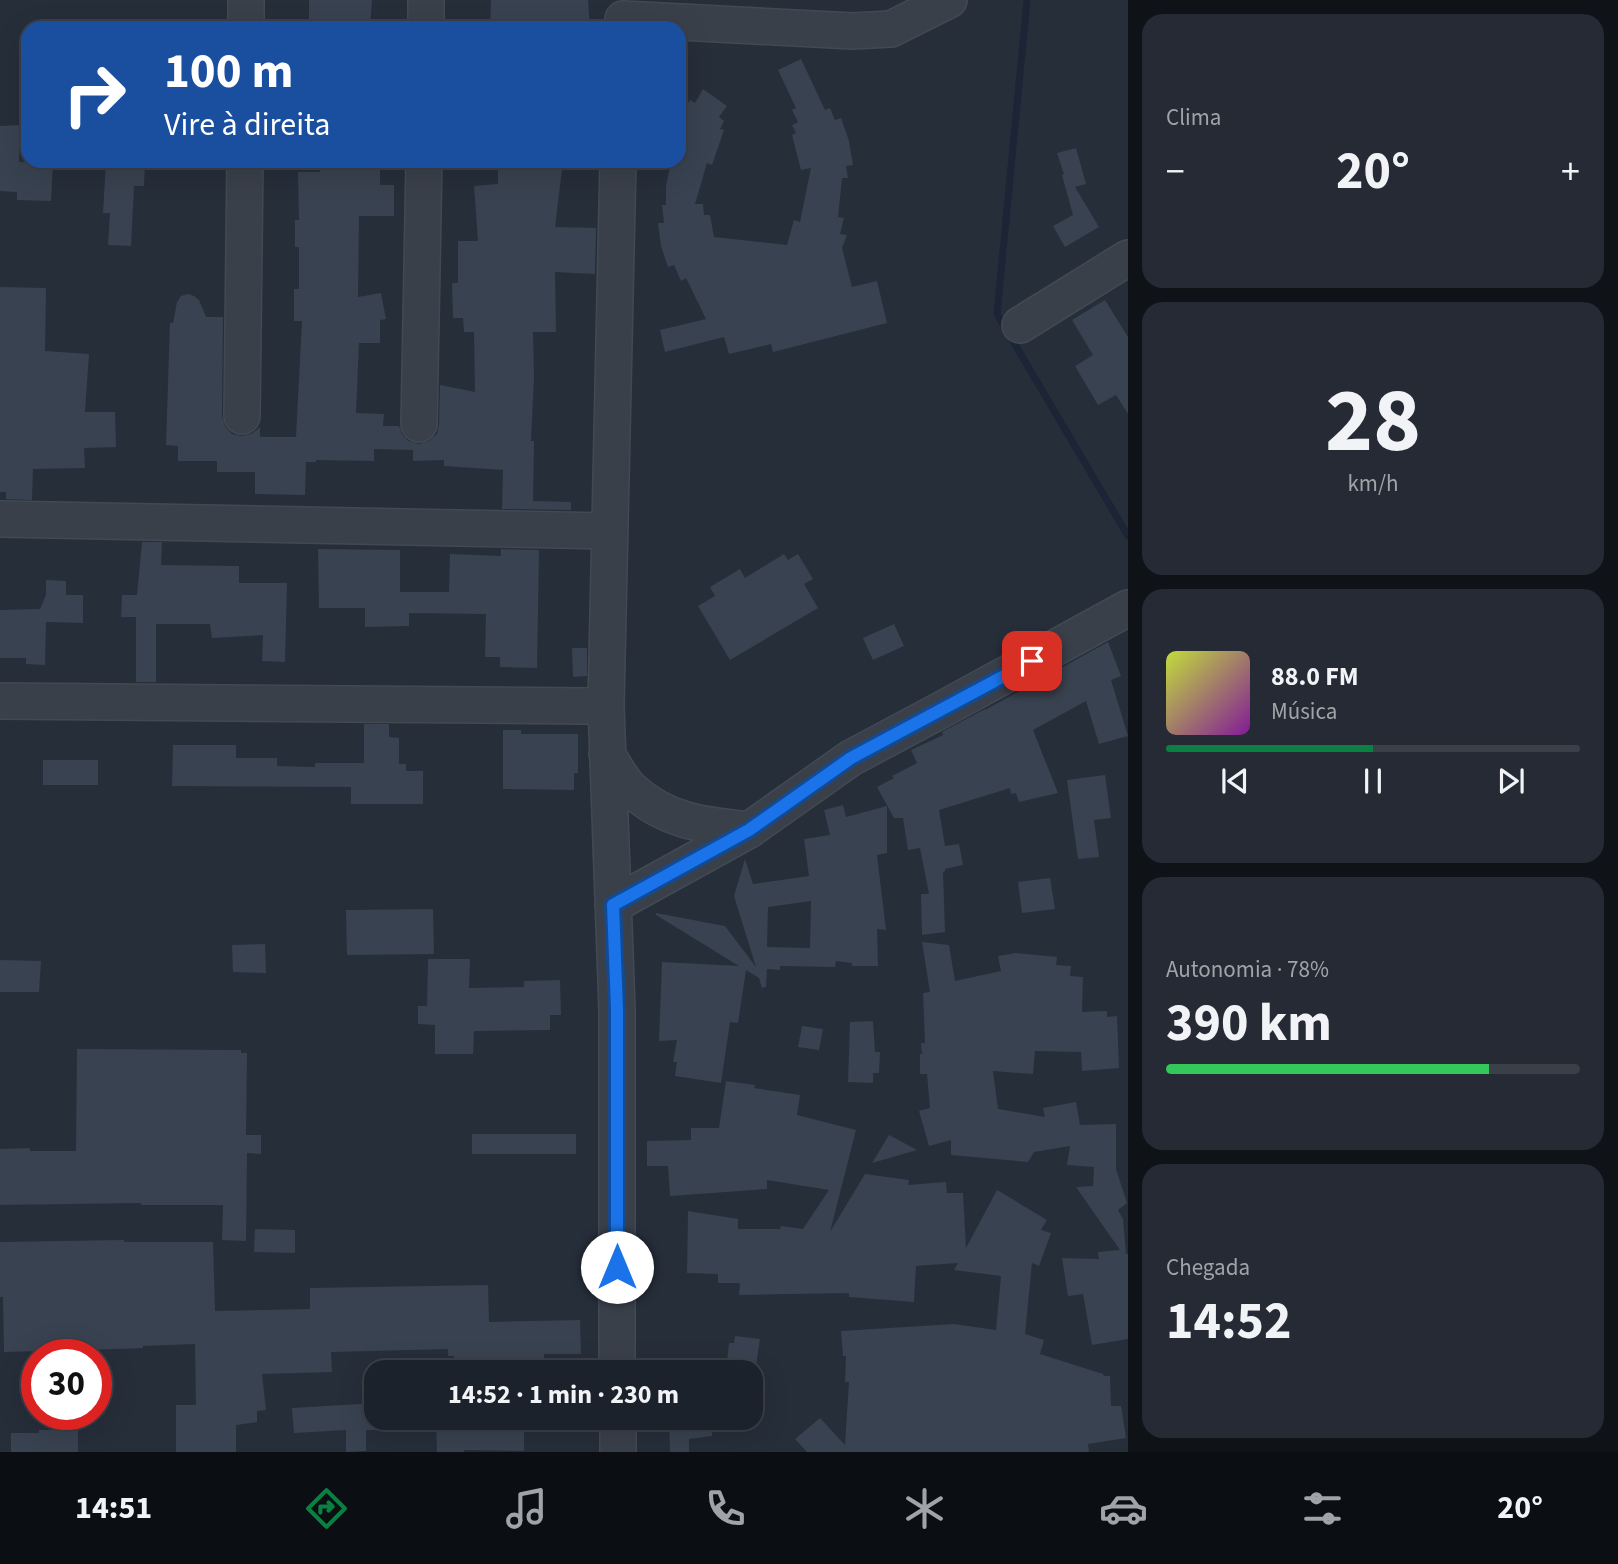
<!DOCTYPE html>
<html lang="pt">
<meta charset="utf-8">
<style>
:root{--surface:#1c222c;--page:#252a34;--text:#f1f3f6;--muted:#a0a4a9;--line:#3a3f48;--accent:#0b8043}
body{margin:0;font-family:"Source Sans 3",sans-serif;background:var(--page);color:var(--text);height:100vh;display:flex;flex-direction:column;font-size:26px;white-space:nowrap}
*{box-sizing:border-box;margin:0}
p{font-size:23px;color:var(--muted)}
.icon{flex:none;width:38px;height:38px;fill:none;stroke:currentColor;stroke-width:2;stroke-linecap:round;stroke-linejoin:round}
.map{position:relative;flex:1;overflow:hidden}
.sheet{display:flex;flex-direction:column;gap:14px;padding:14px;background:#0f1318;width:490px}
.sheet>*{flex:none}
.top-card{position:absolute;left:21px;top:21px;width:665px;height:147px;border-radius:21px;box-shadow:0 7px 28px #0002,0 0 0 2px var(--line);background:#1a4fa0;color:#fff;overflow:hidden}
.speed{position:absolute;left:21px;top:1339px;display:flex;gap:14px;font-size:35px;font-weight:700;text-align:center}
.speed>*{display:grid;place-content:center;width:91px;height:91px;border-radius:50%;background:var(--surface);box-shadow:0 7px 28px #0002,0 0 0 2px var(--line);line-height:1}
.speed .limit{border:10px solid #d22;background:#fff;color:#111}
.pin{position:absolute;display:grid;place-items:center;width:60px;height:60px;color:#fff;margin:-30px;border-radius:14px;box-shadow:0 4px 10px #0006}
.me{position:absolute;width:77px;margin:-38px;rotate:0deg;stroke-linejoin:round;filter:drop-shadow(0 0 5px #0008)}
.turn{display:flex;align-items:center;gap:24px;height:147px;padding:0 28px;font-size:32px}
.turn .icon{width:91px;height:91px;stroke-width:2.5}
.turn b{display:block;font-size:49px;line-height:60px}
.big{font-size:52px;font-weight:700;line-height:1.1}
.sheet .card{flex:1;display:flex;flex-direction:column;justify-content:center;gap:10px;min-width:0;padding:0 24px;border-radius:21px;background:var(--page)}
.sheet .dial{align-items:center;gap:0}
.dial b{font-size:91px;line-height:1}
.song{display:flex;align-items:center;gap:21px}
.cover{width:84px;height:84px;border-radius:10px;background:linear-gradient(135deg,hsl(70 70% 55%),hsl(290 70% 35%))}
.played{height:7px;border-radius:4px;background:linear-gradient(90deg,var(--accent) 50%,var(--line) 50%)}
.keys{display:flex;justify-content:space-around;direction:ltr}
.heat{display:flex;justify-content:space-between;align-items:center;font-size:38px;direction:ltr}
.charge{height:10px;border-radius:5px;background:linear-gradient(90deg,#34c759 78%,var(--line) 0)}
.trip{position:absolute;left:364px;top:1360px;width:399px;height:70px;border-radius:21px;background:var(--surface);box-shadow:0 7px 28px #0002,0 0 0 2px var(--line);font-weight:700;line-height:70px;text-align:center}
.tabs{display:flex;height:112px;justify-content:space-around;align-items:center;background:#0b0e12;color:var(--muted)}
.tabs .icon{width:49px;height:49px}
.tabs .active{color:var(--accent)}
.tabs b{font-size:32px;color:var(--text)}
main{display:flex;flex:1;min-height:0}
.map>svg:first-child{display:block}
</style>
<main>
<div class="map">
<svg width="1128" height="1452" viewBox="0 0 1128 1452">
<rect width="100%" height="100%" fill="#262e3a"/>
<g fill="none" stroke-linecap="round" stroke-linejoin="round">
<path stroke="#1b2536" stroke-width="7" d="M1027 0 997 314 1128 536"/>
</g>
<path fill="#394250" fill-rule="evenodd" d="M309 0H372L370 28H309Z
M491 0H588L590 28H490Z
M801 59 825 110 830 108 835 120 841 118 849 141 853 165 846 166 848 178H842L838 217 844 218 840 234 847 235 842 248 852 287 877 281 887 323 773 352 771 344 729 354 724 337 665 352 660 330 706 319 686 278 681 281 674 265 668 267 661 246 658 223H664L662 205H666V186L671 161H679V117L690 100 695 103 703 89 727 106 719 117 724 121 720 129 724 130 712 165 707 163 695 204H703L704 215H710L714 237 787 245 794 220 800 222 811 168 801 170 792 135 796 133 792 125 798 122 792 110 796 108 778 70Z
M20 125 19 162 53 163 51 201 17 200V192L0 191V126Z
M1076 148 1086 184 1075 187 1099 227 1065 247 1053 226 1073 215 1062 175 1064 174 1057 153Z
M106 161H145L144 186H134L131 246 108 245 110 213H103Z
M320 161H380V185H394V216H359L358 297 381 293 386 319 380 320V343H359L356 413 384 414 383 426H399L402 434 408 441 419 444 429 441 437 434 439 424 440 385 475 392 474 332H464L463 318H453L452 283H458V241H478L474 186 498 184V161H563L555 227 596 228 595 274 555 272 556 332H533L534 377 531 441H534L533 501 571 502V510L502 509 503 470 444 466V460L413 461V450L374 449V461L316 460V462H306L305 495 255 494V472H217V461H178V446L166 445 170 323H173L177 302 181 296 188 294 194 296 199 300 206 317H223L222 416 225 426 232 434 241 436 251 434 260 427V437H296L302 321H294V289H299V247H295V220H299L298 172H320Z
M0 287 46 288 45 351 89 354 85 412H115L116 447 84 448 85 468 33 469 32 500 6 499V492H0Z
M1105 300 1128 337V414L1116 395 1098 405 1075 366 1093 355 1072 320Z
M142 542H162L161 565 239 566V583H287L285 662 262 661 263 635 212 638 210 624H156V682H136V617H121L122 595H137Z
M318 549 400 550V592H449L450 554 501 556V549L539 550 537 668 500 667V657H485L486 614 409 613V626L365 627V608H319Z
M784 554 788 560 798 554 813 579 804 584 818 608 730 660 698 606 715 596 710 587 740 569 745 578Z
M46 580 66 581V595H83V623L46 622 45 665 26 664V658H0V610L40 609 46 595Z
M894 624 904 646 873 660 863 638Z
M1108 642 1121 676 1111 680 1128 736 1099 744 1086 701 1033 730 1058 793 1019 802 1016 793 1011 794 1010 788 939 810 945 846 959 844 963 865 945 869V871L943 872 945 932 922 935 921 894H929L920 848 908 850 903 818H894L877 787 894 778 892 776 917 763 911 750 943 735 942 732 985 709V710Z
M572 648H587V676L573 677Z
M364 724H389V737L399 738V764H406V771H423V804H351V787L172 786 173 745H236V758H277V766L315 767V763H364Z
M503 730H521V734H578V773H574V790L503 789Z
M43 760H98V785H43Z
M1105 775 1111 818 1094 820 1099 857 1078 859 1067 780Z
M843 805 846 817 887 806V853L877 855 886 930 877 929 878 966H852V963L836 961 835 967 780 966V970L767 969 766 987 762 988 759 978 746 970 738 1023 730 1022 721 1083 675 1076 677 1062H673L677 1040 659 1041 662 962 739 966 656 915V913L725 926 756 967 734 896 745 859 753 884 809 876 804 839 830 835 824 810ZM811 901 810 948 767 947 768 907Z
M1050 878 1055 909 1022 913 1018 882Z
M433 909 434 954 347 955 346 910Z
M922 942 949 945 955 981 1001 971 998 956 1016 953 1057 957 1056 965 1071 966 1070 976 1083 977 1082 1012 1107 1011V1017L1117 1016 1119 1068 1082 1071 1081 1052 1035 1051 1033 1074 993 1071 998 1109 1045 1117 1043 1108 1076 1102 1080 1125 1116 1124V1169L1127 1203 1118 1210 1123 1219 1126 1254H1128V1339L1092 1345 1083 1294 1068 1296 1062 1258 1099 1259 1098 1252 1120 1250 1076 1187 1093 1186 1094 1167 1067 1165 1070 1146 1034 1152 1028 1162 951 1155V1140L929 1146 919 1111 930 1108 927 1074H920V1054H922L921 1043H925L923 993 930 992Z
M265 944 266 973 233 972 232 945Z
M428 959H470L469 988 524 987V981L560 980 561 1015H550V1030L474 1031 473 1054H435V1025L418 1024V1006H427Z
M0 960 41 961 39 992H0Z
M873 1021 875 1052H880L879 1073H873V1083L848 1082 850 1022Z
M802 1026 823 1029 819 1050 798 1047Z
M77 1049 241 1050V1053H247L246 1135H261V1154L247 1153 246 1241 222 1240 223 1205H141V1203L0 1205V1149L30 1148V1151H76Z
M726 1081 755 1085 754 1088 800 1095 797 1115 856 1130 830 1232 865 1174 909 1180 908 1185 946 1182 947 1193H963L966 1248 997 1190 1047 1220 1041 1230 1051 1233 1039 1266 1032 1263 1025 1334 1044 1340 1040 1354 1103 1374 1104 1376H1110L1111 1406H1121L1126 1438 1088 1444 1089 1452H807L795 1439 820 1418 845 1445 849 1382H845L846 1356H843L841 1331 954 1324 996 1330 1001 1276 954 1270 958 1263 916 1266 914 1302 849 1297V1293L739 1295 740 1283H718V1274L687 1273 688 1211 738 1219V1229H780L781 1226 803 1229 829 1190 767 1180V1189L670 1196 668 1166H647V1141L691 1140V1128H719Z
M472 1134H576V1154H472Z
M889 1135 917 1150 872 1163Z
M255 1229 295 1230V1253L254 1252Z
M124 1240V1242H213L215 1311 310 1309V1288L488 1285 489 1322 580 1320 581 1354H544V1372H454V1356H448V1349L331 1352 332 1372 262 1374 266 1410 257 1411V1422L236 1425V1452H176V1405H196L195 1344 143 1346V1348L117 1349 4 1352 3 1297H0V1242Z
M735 1336 760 1339 756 1366 727 1362 729 1343H734Z
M376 1403V1430H366V1451L346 1452V1430L294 1433 292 1408Z
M436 1418H469V1429H524V1451L464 1450V1452H437Z
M669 1418H712V1436L689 1439V1452H670Z
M39 1430H78V1452H11V1433H39Z"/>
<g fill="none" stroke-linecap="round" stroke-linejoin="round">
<g stroke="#434953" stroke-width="38">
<path id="minor" d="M246 0V28
M623 19 852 31 891 29 949 0
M426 28V0
M1020 325 1128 258
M242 416 245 161
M419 424 424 161
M0 519 610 531
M0 701 584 706 606 705
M607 754C614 766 622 781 632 790 667 822 704 825 749 830
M613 905 749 830 851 758 941 710 1128 608
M617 1372V1009L606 705 618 161
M618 1418V1452"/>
</g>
<use href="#minor" stroke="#3a404a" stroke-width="35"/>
</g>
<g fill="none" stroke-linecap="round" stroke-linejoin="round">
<g stroke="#114b97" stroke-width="18">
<path id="route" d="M617 1267V1009L613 905 749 830 851 758 1032 661"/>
</g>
<use href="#route" stroke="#1a73e8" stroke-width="12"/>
</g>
</svg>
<div class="speed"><div class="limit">30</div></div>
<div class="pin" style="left:1032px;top:661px;background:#d93025"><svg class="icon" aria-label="arrive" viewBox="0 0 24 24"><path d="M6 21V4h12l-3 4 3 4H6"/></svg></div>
<svg class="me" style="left:617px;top:1267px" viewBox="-20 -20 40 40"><circle r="19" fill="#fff"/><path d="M0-13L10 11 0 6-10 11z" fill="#1a73e8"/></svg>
<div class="trip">14:52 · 1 min · 230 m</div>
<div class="top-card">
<div class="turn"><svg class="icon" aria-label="right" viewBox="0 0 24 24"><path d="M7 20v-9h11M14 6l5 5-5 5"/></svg><div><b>100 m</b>Vire à direita</div></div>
</div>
</div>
<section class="sheet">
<div class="card"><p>Clima</p>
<div class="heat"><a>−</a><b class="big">20°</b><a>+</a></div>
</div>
<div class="card dial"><b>28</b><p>km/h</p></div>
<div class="card">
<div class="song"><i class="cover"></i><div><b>88.0 FM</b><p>Música</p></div></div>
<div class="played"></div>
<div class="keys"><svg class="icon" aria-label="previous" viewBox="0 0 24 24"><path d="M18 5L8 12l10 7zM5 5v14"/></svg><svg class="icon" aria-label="pause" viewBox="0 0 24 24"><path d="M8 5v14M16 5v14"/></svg><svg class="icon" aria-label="next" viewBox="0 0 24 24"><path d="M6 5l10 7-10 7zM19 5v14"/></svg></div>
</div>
<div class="card"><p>Autonomia · 78%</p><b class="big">390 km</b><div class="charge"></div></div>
<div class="card"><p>Chegada</p><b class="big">14:52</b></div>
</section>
</main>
<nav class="tabs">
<b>14:51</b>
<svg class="icon active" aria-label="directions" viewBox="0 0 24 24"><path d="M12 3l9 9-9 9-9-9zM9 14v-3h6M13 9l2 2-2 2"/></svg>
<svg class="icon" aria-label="music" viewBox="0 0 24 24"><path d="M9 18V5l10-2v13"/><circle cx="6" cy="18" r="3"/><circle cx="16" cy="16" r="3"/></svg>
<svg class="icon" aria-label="phone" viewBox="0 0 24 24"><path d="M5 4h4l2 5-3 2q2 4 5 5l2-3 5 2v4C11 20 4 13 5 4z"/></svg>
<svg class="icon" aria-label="climate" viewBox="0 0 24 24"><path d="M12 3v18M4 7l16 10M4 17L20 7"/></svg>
<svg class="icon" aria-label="car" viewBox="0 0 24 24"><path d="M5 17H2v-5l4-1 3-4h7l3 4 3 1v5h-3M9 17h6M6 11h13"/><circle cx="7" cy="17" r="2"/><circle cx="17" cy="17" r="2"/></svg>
<svg class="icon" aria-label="filters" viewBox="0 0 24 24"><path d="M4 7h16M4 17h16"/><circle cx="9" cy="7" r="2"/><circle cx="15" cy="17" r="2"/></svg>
<b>20°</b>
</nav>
